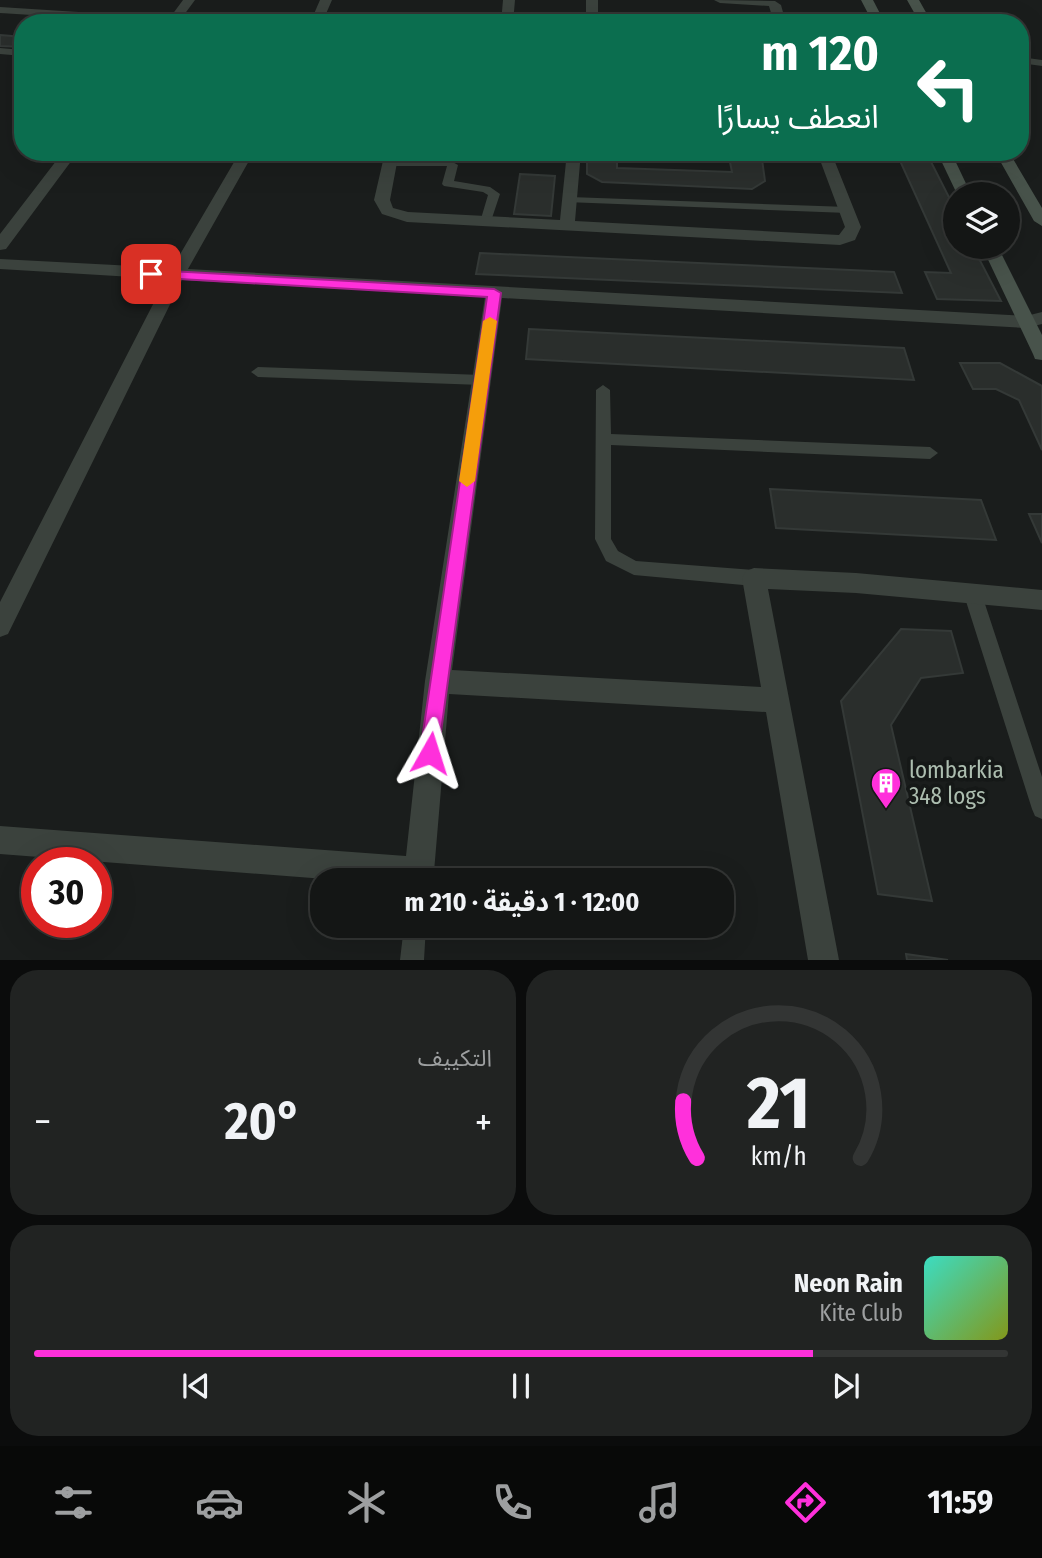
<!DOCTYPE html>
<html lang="ar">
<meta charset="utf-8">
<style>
:root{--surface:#141615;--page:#212322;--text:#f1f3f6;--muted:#9d9fa0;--line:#333534;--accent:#ff30db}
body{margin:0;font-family:"Fira Sans Condensed","Noto Sans Arabic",sans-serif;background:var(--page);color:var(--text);direction:rtl;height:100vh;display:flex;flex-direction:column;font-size:26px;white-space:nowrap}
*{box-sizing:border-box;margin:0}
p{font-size:23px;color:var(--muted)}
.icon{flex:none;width:38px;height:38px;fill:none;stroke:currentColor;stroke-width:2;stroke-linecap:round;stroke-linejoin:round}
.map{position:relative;height:960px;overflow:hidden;direction:ltr}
.panel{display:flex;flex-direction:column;gap:10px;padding:10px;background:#0b0c0c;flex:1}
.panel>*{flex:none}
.hud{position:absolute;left:14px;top:14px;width:1015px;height:147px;border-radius:28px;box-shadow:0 7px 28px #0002,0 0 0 2px var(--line);direction:rtl;background:#0b6e4f;color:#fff;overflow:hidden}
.buttons{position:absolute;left:943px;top:182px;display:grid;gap:14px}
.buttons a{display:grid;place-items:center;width:77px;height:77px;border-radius:50%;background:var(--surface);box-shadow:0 7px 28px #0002,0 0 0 2px var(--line);font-size:35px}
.speed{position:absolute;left:21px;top:847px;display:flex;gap:14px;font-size:35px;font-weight:700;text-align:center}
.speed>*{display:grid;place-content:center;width:91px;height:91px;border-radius:50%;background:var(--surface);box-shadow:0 7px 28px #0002,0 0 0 2px var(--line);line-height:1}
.speed .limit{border:10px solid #d22;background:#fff;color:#111}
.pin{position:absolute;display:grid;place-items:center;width:60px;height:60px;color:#fff;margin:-30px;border-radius:14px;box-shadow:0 4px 10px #0006}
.me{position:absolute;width:77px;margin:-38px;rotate:6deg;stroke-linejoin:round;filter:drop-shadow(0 0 5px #0008)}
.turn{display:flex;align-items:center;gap:24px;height:147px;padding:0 35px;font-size:32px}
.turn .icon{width:91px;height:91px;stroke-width:2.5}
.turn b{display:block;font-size:49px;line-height:60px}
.big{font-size:52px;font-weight:700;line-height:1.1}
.panel .widget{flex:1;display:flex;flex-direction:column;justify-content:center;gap:10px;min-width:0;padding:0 24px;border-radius:28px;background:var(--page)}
.panel .dial{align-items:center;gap:0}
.dial svg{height:182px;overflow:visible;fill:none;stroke:var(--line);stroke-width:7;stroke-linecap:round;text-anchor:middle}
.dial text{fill:var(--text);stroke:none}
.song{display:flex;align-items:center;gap:21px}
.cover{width:84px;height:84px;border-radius:10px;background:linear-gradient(135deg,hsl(170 70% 55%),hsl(70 70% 35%))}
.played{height:7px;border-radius:4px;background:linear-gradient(90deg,var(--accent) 80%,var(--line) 80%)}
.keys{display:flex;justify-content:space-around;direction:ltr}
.heat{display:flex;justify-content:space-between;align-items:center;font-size:38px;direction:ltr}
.panel .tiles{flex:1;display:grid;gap:10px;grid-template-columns:1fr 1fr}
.widget:last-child{grid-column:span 2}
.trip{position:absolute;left:310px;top:868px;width:424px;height:70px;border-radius:28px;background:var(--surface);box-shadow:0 7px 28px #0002,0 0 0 2px var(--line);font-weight:700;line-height:70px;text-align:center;direction:rtl}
.tab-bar{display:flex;height:112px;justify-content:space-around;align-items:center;background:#080908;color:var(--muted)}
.tab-bar .icon{width:49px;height:49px}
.tab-bar .active{color:var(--accent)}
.tab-bar b{font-size:32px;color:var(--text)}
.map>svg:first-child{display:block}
</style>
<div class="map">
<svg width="1042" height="960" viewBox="0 0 1042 960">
<rect width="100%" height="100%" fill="#1a1d1c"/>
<path fill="#2a2e2c" stroke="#343937" stroke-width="2" d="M0 35 23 37V47L0 46Z
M587 152H617V168L732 172 728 152H761L765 181 752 189 602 182 587 174Z
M896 152H926L956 211V247H973L1001 301 937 299 925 272 951 273Z
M520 174 555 176 551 216 514 214Z
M480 253 894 272 902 293 476 274Z
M529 329 904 348 914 380 526 359Z
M960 363H1000L1042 386V450L1019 400 996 389H973Z
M770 489 981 500 996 540 776 528Z
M1029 514H1042V543Z
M901 629 951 631 963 673 921 678 891 725 932 901 878 894 841 701Z
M906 954 948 960H907Z"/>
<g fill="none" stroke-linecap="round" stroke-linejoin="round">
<path fill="#3b423d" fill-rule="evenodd" d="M0 7 173 18 177 21 160 23 0 13Z
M0 48 23 50V56L0 54Z
M1020 57 1042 60V66L1020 63Z
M447 159 458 165 454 181 490 187 500 194 490 224 486 226 480 222 488 195 483 192 444 186 442 184 447 166H390L385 163 390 160Z
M570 197 848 207 854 210 848 213 566 202 564 200Z
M258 367 482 375 489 380 482 385 258 377 251 372Z
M603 385 610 390 611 434 930 447 938 453 930 459 611 445V539L618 551 636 561 754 570 760 573 763 578 760 583 754 586 634 575 606 561 595 539 596 390Z
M973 587 979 589 982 595 1042 777V819L1035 816 1032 809 964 595 967 589Z
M404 926H426L424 960H400Z"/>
<path fill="#3b423d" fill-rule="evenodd" d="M183 0H195L178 23H166Z
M320 0H332L322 23H310Z
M503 0H515L513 23H501Z
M586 0H598V23H586Z
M714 0 775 1 781 5 786 23H774L769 6 720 3Z
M63 152H78L6 249 0 250V234Z
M240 152H254L188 269 1026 316 1042 312V324L1026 328 502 298 452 670 761 687 742 578 746 571 754 568 856 573 1042 590V610L856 593 768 589 839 960H808L766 712 449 694 434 872 430 880H338L0 854V826L406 856 425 681 485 297 182 280 8 634 0 637V602L166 279 0 269V259L172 268Z
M385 152H399L390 200 393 208 408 212 560 220 567 152H581L575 221 839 235 845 227 817 152H831L861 227 855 240 840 245 407 222 382 214 374 200Z"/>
<path fill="#48534b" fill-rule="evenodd" d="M861 0H873L885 23H873Z
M907 0H919L932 23H920Z
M937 152H951L971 194H957Z
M995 152H1009L1042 208V226L1034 221Z
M982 247H998L1042 335V360L1035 359 1033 354Z"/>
</g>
<path fill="#ff30db" stroke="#a61f8e" stroke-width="2" d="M151 270 494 289 501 293 437 761 430 763 423 761 420 753 487 297 146 277 144 274Z"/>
<path fill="#f59e0b" d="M490 317 497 321 475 481 467 487 459 481 483 321Z"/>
<defs>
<g id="building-pin" transform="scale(1.575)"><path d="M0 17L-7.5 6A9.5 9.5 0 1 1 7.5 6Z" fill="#ff30db" stroke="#151817"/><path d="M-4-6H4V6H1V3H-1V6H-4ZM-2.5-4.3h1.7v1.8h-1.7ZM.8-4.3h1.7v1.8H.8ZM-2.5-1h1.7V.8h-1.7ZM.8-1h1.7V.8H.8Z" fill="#fff"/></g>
</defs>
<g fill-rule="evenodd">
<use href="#building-pin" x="886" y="783"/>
</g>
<g text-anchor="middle" stroke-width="7" stroke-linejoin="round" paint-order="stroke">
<g font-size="23" fill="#acbdaf" stroke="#151817" text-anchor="start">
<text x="909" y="778">lombarkia<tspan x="909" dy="26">348 logs</tspan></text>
</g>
</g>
</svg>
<div class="buttons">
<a><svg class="icon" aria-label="layers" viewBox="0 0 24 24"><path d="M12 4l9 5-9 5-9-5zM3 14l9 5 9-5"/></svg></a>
</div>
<div class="speed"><div class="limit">30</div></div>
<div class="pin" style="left:151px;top:274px;background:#d93025"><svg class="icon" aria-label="arrive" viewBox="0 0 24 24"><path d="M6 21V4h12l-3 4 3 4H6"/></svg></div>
<svg class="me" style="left:430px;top:753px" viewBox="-20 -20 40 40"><path d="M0-17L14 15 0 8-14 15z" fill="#ff30db" stroke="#fff" stroke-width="4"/></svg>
<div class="trip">12:00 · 1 دقيقة · 210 m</div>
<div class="hud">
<div class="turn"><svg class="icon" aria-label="left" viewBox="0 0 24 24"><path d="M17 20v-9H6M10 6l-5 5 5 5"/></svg><div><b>120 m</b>انعطف يسارًا</div></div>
</div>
</div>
<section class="panel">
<div class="tiles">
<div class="widget dial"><svg viewBox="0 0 100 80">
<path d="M14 69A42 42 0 1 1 86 69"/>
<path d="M14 69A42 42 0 0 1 8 44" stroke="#ff30db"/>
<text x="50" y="56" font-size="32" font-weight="700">21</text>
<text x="50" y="72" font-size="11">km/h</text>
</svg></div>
<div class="widget"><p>التكييف</p>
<div class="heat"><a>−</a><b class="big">20°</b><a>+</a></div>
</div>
<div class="widget">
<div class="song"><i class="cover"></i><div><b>Neon Rain</b><p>Kite Club</p></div></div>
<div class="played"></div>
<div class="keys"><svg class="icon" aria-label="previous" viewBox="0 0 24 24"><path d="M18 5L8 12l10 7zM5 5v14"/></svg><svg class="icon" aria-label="pause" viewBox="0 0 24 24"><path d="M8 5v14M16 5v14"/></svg><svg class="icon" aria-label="next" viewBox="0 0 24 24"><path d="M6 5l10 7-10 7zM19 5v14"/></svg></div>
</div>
</div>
</section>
<nav class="tab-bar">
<b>11:59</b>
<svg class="icon active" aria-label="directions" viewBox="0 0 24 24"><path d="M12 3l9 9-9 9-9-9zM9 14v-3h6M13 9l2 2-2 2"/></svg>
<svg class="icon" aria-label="music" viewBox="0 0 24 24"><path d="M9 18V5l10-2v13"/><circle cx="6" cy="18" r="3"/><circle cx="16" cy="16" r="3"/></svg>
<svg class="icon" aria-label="phone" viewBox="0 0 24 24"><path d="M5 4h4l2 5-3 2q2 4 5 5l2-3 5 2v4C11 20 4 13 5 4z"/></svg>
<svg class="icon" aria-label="climate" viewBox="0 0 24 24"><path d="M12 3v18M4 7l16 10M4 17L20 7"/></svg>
<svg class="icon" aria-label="car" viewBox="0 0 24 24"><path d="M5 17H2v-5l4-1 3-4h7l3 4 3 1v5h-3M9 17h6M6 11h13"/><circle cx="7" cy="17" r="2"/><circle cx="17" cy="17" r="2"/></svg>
<svg class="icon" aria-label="filters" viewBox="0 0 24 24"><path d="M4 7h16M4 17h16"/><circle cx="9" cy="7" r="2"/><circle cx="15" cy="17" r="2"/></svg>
</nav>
